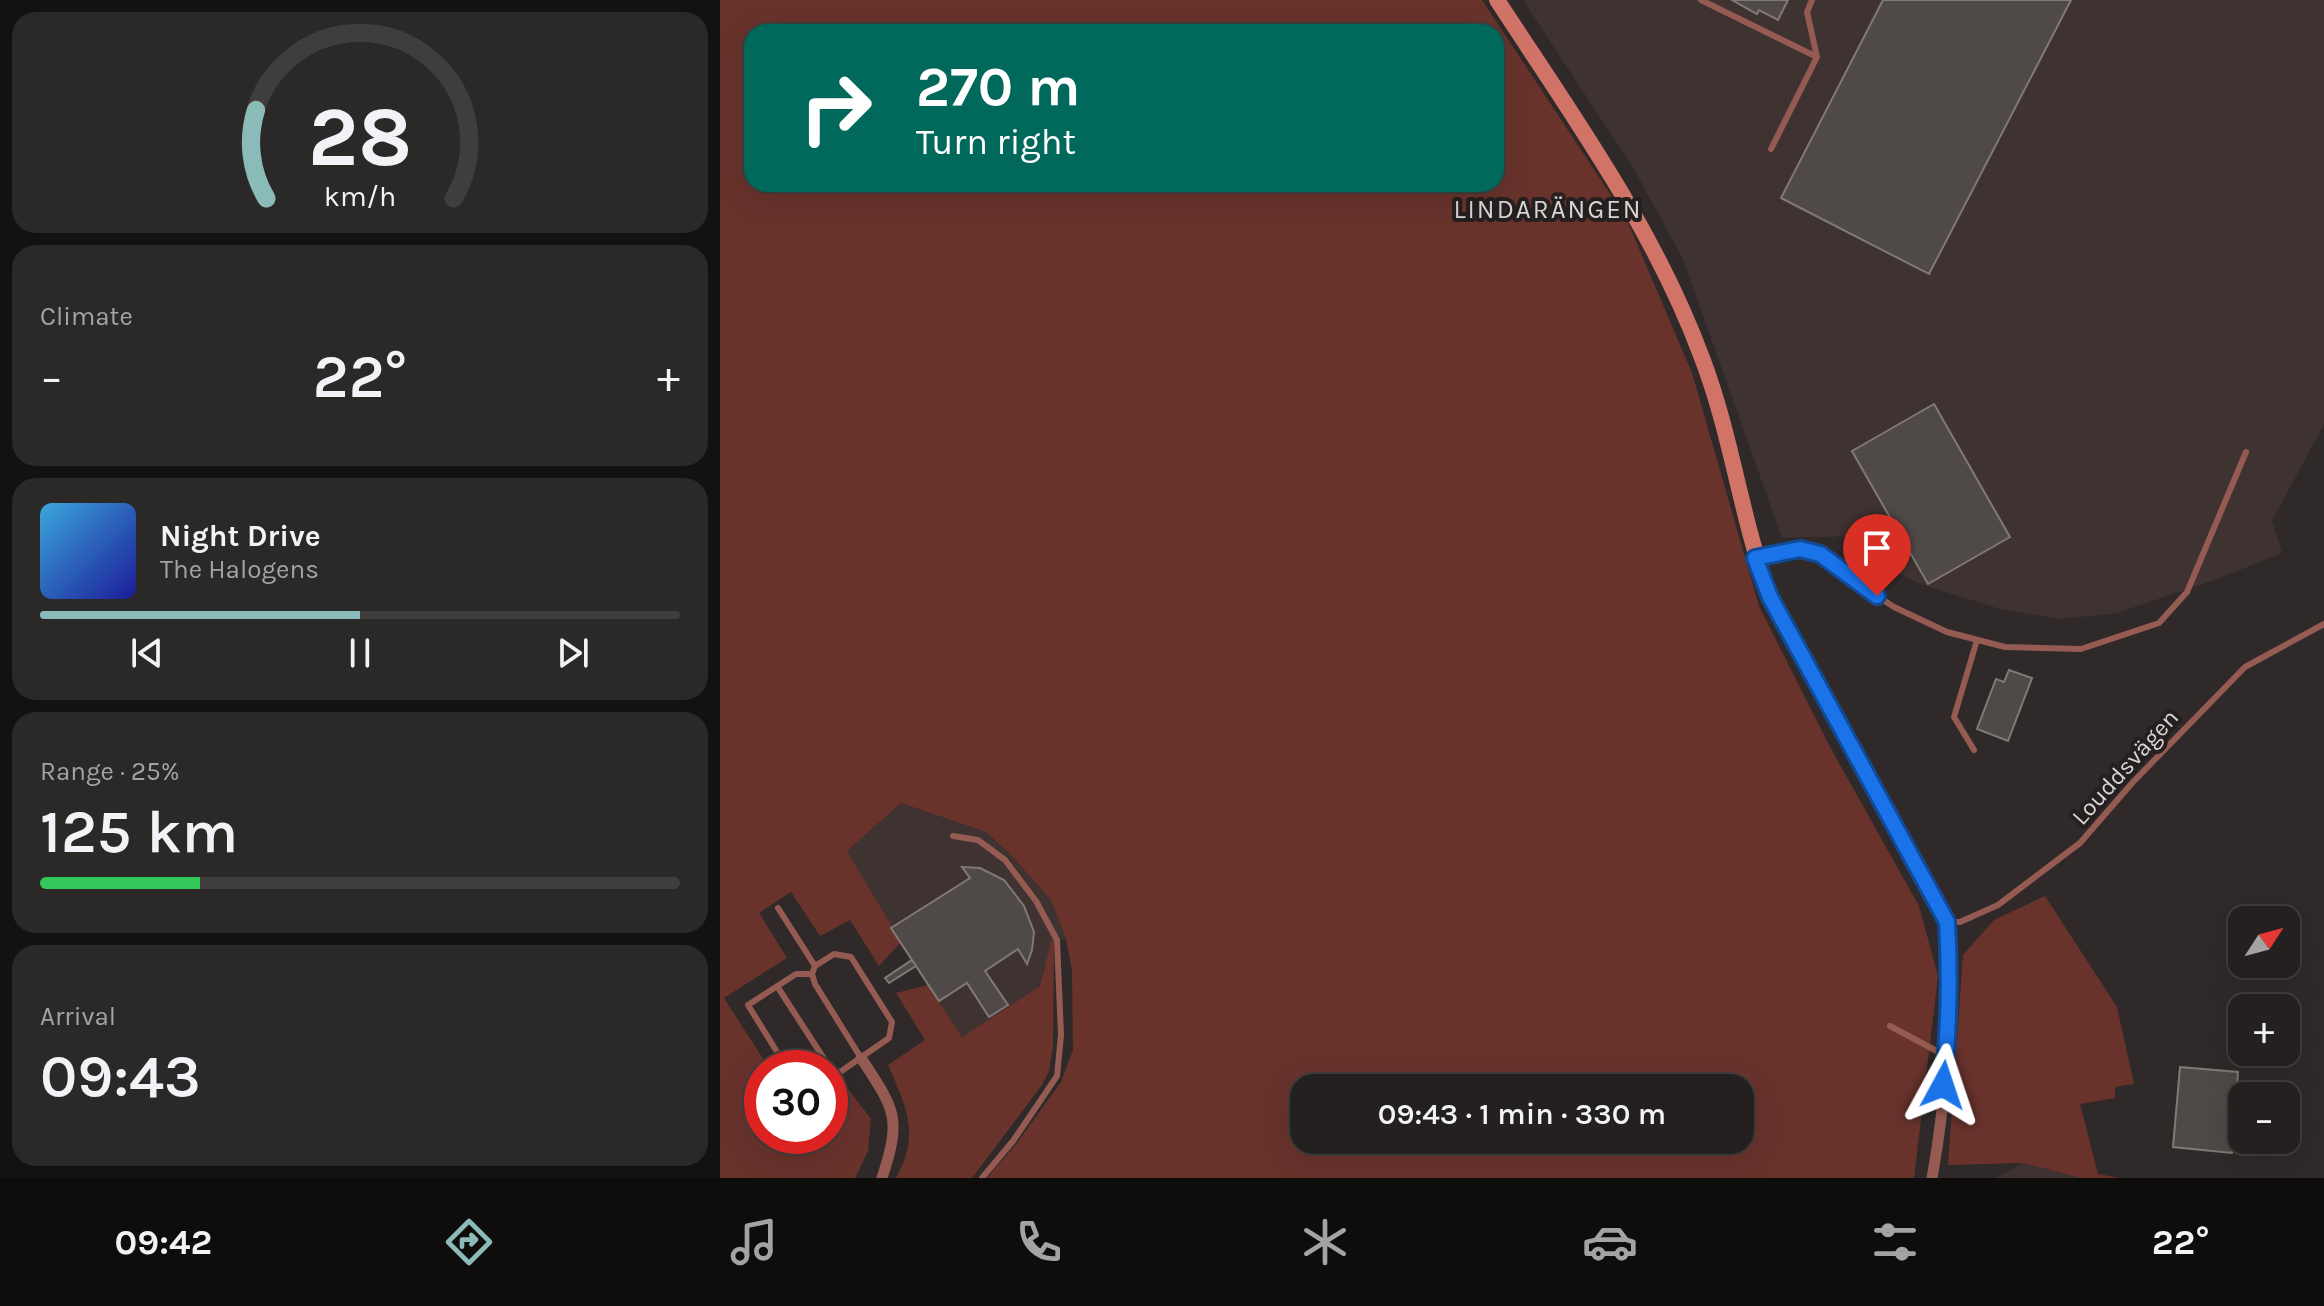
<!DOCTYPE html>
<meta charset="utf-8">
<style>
:root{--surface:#23201f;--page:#2b2828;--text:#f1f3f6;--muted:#a3a3a4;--line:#403e3d;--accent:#8bbbb9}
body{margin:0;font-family:Karla,sans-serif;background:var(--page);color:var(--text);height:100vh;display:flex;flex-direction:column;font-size:30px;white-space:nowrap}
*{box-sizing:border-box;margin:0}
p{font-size:26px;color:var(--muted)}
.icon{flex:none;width:44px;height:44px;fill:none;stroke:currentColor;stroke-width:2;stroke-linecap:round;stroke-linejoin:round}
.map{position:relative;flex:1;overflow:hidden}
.details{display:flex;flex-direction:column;gap:12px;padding:12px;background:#131211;width:720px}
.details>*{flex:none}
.hud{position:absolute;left:24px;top:24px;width:760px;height:168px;border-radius:24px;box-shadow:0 8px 32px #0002,0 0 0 2px var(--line);background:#00695c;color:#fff;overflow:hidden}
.needle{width:52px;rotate:54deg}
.controls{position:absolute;left:1508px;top:906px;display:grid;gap:16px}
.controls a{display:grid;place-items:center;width:72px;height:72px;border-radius:16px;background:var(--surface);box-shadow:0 8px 32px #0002,0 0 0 2px var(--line);font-size:40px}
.speed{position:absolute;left:24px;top:1050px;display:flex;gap:16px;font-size:40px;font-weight:700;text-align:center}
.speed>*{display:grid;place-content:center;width:104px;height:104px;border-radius:50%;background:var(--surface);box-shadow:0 8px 32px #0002,0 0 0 2px var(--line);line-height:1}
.speed .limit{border:12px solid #d22;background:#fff;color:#111}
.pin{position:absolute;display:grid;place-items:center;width:68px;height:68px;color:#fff;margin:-82px -34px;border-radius:50% 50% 50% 0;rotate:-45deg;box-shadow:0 0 8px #0007}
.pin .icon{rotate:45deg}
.me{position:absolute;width:88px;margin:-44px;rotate:5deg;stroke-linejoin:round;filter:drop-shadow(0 0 6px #0008)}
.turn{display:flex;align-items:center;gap:28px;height:168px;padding:0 40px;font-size:36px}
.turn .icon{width:104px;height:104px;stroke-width:2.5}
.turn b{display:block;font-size:56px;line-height:68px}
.big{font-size:60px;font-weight:600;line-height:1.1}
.details .card{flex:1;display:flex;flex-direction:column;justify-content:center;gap:12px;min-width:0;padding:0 28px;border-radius:24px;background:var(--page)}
.details .dial{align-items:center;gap:0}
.dial svg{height:208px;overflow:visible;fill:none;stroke:var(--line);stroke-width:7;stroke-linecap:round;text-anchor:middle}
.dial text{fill:var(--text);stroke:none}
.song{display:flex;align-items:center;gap:24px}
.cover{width:96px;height:96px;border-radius:12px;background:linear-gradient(135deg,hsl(200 70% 55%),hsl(240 70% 35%))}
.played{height:8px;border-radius:4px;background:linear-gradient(90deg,var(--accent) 50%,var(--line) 50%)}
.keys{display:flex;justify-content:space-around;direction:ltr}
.heat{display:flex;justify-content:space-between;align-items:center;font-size:44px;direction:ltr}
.charge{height:12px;border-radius:6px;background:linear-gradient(90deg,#34c759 25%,var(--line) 0)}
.trip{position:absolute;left:570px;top:1074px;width:464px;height:80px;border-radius:24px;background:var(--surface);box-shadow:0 8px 32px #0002,0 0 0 2px var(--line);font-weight:600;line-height:80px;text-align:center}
.tab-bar{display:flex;height:128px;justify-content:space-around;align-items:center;background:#0e0d0c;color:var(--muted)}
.tab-bar .icon{width:56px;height:56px}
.tab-bar .active{color:var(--accent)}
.tab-bar b{font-size:36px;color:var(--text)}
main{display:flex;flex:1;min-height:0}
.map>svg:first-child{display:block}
</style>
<main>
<section class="details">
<div class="card dial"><svg viewBox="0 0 100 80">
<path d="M14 69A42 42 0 1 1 86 69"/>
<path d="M14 69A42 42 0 0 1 10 35" stroke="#8bbbb9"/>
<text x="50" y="56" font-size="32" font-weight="700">28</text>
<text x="50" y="72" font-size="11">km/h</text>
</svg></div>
<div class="card"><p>Climate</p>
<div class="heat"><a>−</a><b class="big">22°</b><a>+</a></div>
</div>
<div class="card">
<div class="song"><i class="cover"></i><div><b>Night Drive</b><p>The Halogens</p></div></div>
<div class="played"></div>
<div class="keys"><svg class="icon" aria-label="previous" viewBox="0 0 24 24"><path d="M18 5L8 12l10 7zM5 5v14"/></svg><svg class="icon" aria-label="pause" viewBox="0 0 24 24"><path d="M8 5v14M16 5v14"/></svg><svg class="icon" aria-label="next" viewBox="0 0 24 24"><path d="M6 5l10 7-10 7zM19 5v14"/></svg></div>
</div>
<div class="card"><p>Range · 25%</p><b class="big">125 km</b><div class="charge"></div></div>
<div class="card"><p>Arrival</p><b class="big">09:43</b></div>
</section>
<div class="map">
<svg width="1604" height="1178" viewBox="0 0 1604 1178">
<rect width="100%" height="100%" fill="#2f2a29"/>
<path fill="#3f3331" d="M803 0H1604V424L1552 521 1562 553 1497 579 1397 613 1340 619 1280 609 1201 584 1178 573 1130 536 1062 538 963 259 914 169Z
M181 803 266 832 290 854 331 900 346 939 331 941 320 986 242 1037 171 928 127 851Z
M1303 1163 1361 1178H1276Z"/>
<path fill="#69332c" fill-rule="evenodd" d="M0 0H762L906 218 972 373 1039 606 1110 747 1199 906 1218 976 1194 1178H267L297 1143 341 1082 353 1050 352 970 346 939 331 900 290 854 266 832 181 803 127 851 181 942 159 966 130 920 100 936 71 892 39 913 67 958 4 998 49 1068H42V1136H110V1102L129 1090 151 1119 148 1151 135 1178H0ZM32 32H776V184H32ZM584 1088H1020V1140H584Z
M1325 896 1397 1007 1414 1084 1395 1087V1098L1360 1104 1378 1174 1400 1178H1361L1303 1163 1228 1165 1243 955 1274 920Z
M334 940 333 1047 329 1071 322 1085 252 1178H176C200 1134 187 1108 168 1065L205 1040 176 993 208 985 242 1037 320 986 331 941Z"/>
<path fill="#4f4948" stroke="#807978" stroke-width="2" d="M1012 0H1068L1058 20 1039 10 1037 14Z
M1163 0H1351L1209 274 1061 198Z
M1214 404 1290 537 1208 584 1132 451Z
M1289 670 1312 678 1288 741 1257 729 1276 679 1284 682Z
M242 867 260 868 284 880 304 906 314 932 312 950 307 964 298 949 265 971 288 1005 269 1017 247 983 219 1001 171 928 250 878Z
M192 960 196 966 169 983 165 978Z
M1460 1067 1518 1072 1512 1153 1453 1147Z"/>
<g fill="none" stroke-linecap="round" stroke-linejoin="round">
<path stroke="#955b52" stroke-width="6" d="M981 0 1097 57
M1051 149 1097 57 1087 12 1092 0
M1038 557 1080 549 1100 554 1140 585 1174 607 1227 632 1285 647 1361 649 1439 623 1467 592 1526 452
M1254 750 1234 717 1257 640
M233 836 258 840 285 860 316 901 337 940 341 1035 337 1076 293 1141 262 1178
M58 908 95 966
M1227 922H1240L1278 905 1360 843 1413 782 1525 667 1604 624
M92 974 95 966 114 954 131 957 172 1022 169 1038 110 1079
M92 974 95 984 141 1058
M57 986 110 1068
M1170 1026 1226 1056
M67 1068 28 1005 76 974H92"/>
<path stroke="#955b52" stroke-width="11" d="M141 1058C175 1110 182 1117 162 1178
M1212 1178C1227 1097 1232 1005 1227 922"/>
<path stroke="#d17467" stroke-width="16" d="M777 0C852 115 934 228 982 358 1012 436 1021 519 1050 597L1227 922"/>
</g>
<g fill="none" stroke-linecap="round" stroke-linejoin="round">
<g stroke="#114b97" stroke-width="20">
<path id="route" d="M1157 596 1100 554 1080 549 1035 558 1050 597 1227 922C1230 976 1229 1032 1223 1085"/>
</g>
<use href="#route" stroke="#1a73e8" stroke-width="14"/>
</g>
<g text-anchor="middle" stroke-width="8" stroke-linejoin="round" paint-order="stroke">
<g font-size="24" fill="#d8d5d4" stroke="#25201f">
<text transform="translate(1405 767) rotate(-48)" y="8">Louddsvägen</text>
</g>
<g font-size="26" letter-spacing="2" fill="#d8d5d4" stroke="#25201f">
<text x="828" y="218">LINDARÄNGEN</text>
</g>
</g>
</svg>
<div class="controls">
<a><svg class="needle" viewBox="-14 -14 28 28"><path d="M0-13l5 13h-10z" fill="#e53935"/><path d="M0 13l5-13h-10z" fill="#a3a3a4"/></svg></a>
<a>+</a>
<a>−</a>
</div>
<div class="speed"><div class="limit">30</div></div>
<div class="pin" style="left:1157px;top:596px;background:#d93025"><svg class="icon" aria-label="arrive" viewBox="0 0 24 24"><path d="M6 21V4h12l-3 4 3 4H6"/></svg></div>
<svg class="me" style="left:1223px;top:1085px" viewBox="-20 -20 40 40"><path d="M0-17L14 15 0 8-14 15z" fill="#1a73e8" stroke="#fff" stroke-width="4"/></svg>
<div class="trip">09:43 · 1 min · 330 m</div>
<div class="hud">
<div class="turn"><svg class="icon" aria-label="right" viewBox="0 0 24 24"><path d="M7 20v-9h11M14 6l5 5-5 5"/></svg><div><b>270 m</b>Turn right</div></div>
</div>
</div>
</main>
<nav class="tab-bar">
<b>09:42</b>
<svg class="icon active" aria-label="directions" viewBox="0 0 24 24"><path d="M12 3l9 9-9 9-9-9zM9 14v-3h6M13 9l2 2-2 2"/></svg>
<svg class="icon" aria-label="music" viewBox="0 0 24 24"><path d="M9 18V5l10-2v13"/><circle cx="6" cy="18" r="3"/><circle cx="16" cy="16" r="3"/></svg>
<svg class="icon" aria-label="phone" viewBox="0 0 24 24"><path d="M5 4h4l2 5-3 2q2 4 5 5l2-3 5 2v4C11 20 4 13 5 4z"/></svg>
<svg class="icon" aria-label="climate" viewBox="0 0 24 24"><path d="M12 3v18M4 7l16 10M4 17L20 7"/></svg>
<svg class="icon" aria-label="car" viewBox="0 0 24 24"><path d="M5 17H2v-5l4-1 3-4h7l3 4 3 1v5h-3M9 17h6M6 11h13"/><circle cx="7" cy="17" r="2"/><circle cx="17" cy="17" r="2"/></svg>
<svg class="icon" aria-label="filters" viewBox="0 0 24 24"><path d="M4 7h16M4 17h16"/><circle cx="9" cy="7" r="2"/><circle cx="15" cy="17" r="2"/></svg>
<b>22°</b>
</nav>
